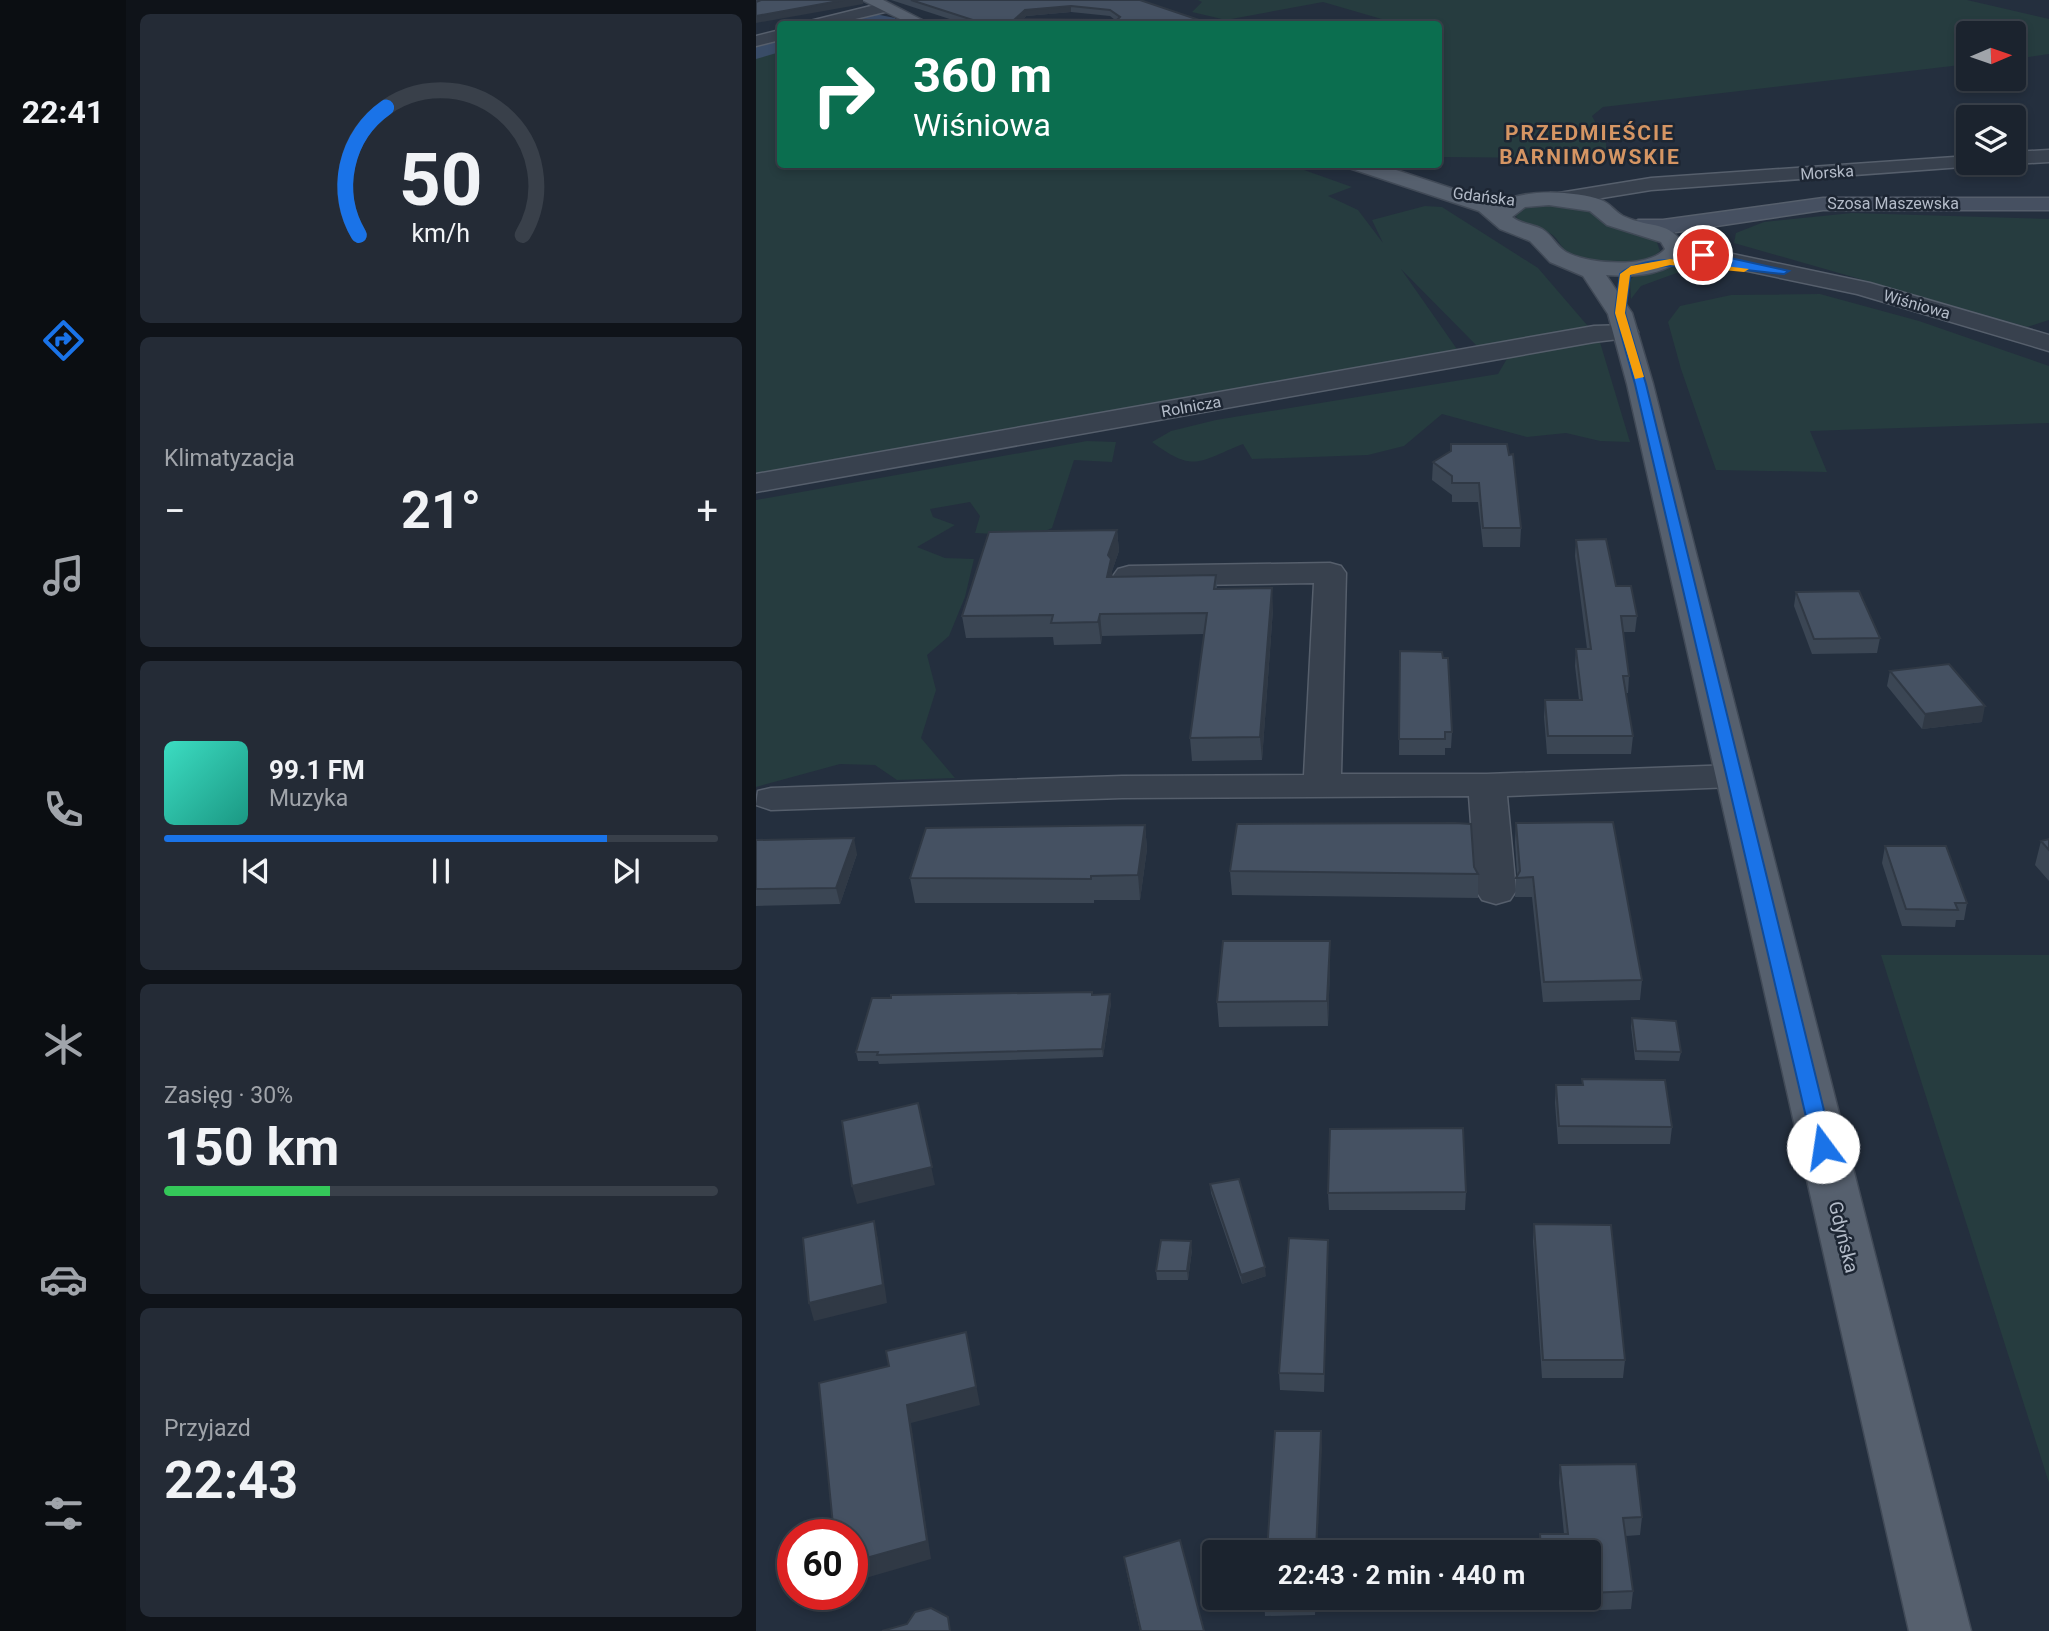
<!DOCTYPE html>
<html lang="pl">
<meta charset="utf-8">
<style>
:root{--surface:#1b232e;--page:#242b36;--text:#f1f3f6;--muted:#a0a4aa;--line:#39404a;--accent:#1a73e8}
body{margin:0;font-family:Roboto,sans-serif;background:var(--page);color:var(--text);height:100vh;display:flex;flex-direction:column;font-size:26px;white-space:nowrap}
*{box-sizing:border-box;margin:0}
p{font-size:23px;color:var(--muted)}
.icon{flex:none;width:38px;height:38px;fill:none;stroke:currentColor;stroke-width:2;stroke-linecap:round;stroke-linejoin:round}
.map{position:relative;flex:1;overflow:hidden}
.side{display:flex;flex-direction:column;gap:14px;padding:14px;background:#0f1319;width:630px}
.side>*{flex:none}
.hud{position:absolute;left:21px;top:21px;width:665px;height:147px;border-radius:7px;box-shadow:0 4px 10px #0003,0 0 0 2px var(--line);background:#0b6e4f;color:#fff;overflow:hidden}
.needle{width:46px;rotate:88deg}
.fabs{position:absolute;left:1200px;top:21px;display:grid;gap:14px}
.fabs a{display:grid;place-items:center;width:70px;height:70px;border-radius:7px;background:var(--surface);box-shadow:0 4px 10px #0003,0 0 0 2px var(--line);font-size:35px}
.speed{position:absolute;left:21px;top:1519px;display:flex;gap:14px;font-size:35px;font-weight:700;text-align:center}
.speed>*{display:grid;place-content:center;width:91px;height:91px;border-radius:50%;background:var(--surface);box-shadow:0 4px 10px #0003,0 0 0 2px var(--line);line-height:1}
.speed .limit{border:10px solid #d22;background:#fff;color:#111}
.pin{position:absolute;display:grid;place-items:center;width:60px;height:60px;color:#fff;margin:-30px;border:4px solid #fff;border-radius:50%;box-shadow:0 2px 7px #0007}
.me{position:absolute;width:77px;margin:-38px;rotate:346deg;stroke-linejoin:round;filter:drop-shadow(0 0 5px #0008)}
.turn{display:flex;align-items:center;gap:24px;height:147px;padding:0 21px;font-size:32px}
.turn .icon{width:91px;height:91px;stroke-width:2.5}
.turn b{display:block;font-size:49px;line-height:60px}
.big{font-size:52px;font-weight:700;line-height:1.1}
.side .tile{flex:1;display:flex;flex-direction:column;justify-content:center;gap:10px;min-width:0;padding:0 24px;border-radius:10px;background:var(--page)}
.side .dial{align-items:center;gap:0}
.dial svg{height:182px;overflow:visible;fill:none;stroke:var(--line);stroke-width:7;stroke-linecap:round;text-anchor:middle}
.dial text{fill:var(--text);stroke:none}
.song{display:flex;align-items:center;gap:21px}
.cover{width:84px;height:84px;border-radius:10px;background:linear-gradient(135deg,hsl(170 70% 55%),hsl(170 70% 35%))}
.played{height:7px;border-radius:4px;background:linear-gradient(90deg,var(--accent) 80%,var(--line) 80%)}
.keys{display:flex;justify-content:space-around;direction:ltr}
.heat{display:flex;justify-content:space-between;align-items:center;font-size:38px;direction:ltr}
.charge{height:10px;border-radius:5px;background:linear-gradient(90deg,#34c759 30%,var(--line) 0)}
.trip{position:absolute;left:446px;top:1540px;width:399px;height:70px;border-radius:7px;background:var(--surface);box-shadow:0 4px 10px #0003,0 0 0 2px var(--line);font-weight:700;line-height:70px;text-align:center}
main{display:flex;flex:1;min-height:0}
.menu{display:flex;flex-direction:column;width:126px;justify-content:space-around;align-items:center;background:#0b0e12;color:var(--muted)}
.menu .icon{width:49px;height:49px}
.menu .on{color:var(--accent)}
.menu b{font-size:32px;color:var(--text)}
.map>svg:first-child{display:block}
</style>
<main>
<nav class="menu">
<b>22:41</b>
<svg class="icon on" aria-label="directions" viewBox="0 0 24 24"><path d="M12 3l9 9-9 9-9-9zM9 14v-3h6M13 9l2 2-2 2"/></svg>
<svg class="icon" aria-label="music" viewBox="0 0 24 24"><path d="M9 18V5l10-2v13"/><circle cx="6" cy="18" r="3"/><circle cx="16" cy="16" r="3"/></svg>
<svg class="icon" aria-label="phone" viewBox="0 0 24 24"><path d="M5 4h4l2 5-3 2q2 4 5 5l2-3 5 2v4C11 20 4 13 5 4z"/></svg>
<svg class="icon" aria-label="climate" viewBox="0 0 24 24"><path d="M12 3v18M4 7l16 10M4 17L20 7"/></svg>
<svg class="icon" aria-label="car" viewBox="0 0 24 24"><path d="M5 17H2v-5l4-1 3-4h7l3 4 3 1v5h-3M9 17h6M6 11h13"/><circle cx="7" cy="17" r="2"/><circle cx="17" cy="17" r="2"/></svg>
<svg class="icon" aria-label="filters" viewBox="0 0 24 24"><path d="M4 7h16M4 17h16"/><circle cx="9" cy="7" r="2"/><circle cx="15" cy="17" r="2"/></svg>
</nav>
<section class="side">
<div class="tile dial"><svg viewBox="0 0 100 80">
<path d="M14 69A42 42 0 1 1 86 69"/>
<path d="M14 69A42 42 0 0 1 26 13" stroke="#1a73e8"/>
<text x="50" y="56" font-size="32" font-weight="700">50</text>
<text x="50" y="72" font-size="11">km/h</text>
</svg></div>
<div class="tile"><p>Klimatyzacja</p>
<div class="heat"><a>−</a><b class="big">21°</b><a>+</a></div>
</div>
<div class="tile">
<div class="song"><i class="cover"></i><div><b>99.1 FM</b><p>Muzyka</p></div></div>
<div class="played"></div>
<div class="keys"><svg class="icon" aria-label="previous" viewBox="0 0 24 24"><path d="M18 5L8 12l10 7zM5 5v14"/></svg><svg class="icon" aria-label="pause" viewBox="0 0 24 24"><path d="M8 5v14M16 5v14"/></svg><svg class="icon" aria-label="next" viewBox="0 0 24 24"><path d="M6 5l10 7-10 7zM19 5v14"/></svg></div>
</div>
<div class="tile"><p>Zasięg · 30%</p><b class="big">150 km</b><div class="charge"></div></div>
<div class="tile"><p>Przyjazd</p><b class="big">22:43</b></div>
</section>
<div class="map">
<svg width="1293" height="1631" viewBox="0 0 1293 1631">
<rect width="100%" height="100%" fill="#242f3e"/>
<path fill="#263c3f" d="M442 0H1211L1293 19V54L1258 59V33H1213V64L847 107 836 116 850 143V154L811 158 683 157 682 24H629L636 22 567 2 470 20 436 12 446 2Z
M24 45V164L534 165 596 187 572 196 602 210 627 243 616 220 669 206 686 207 782 268 843 339 874 442 844 441 810 433 771 437 686 414 648 446 612 455 496 459 487 444C442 462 438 473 396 442L415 431 460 420 742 374 752 357 721 346 645 269 703 352 0 477V52Z
M795 203 830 208 900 240 904 251C884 270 837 267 814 254 805 249 803 239 795 234 783 227 769 226 760 217L762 212 773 206Z
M1096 213 1293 219V320L1271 327 978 243 980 233 1008 222Z
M937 267 885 286 875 299 874 281C884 264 919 267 937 267Z
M1064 294 1163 321 1293 366V423L1054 431 1071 472 960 470 925 369 912 322 924 306 975 295Z
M331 441 360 442 356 462 318 460 296 528 278 536 219 533 224 516 214 502 174 509 177 517 199 525 161 547 189 558 218 559 209 597 193 636 171 655 180 690 165 738 199 778 141 780 119 765 84 764 0 787V500Z
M1125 955H1293V1483Z"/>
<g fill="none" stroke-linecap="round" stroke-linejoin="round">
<path fill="#394c67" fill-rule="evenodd" d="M109 12 139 18 143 24H74L78 18Z
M24 34V52L0 59V41Z"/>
<g stroke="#565f6c" stroke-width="3">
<path id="street" d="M0 0H15L0 7Z
M127 3 135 8 133 11 78 24H52L54 21Z
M24 30V40L0 46V36Z
M1293 150V162L1258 164 1253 163H1258V152Z
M1213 156V163H1223L1220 166 895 190 803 205 792 199 803 193 895 178Z
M920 238 953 249 1114 283 1293 335V351L1101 294 939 260 912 250 909 245 912 240Z
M870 325 879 327 882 332 879 337 838 342 0 492V474L838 326Z
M574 563 585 566 590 573 585 774H731L977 765 990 768 996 776 990 784 977 787 751 796 760 891 754 900 740 904 726 900 720 891 713 796 366 798 15 810 0 805 2 791 15 788 366 776 548 775 558 583 373 586 362 583 357 576 362 569 373 566Z"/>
</g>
<g stroke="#565f6c" stroke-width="3">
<path id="secondary" d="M1067 198H1293V210H1067L907 234H882L871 227 882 220H907Z"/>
</g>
<g stroke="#414a57" stroke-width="3">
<path id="primary" d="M106 0H127L174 24H154Z
M590 164H622L743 204C765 188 820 191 845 200 854 203 859 212 867 216 897 230 912 218 932 250 914 276 880 277 850 275L876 313 897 384 1215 1631H1153L871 384 852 314 827 276 794 262 774 241 744 229 723 211 593 168ZM793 205 834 211 851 225 905 242 909 249C893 269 831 264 810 252 800 246 796 235 786 229 776 224 765 224 756 217L769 207Z"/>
</g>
<use href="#street" fill="#38414e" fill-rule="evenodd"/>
<use href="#secondary" fill="#465061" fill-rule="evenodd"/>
<use href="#primary" fill="#56606e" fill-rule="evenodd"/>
</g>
<path fill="#3b4654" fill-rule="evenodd" d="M135 0H384L455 24H209ZM315 12 354 16 359 20 267 19 270 16Z
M695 451 765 528 764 547H727L722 502H696V495L676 480 677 462Z
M361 530 363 551 356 571V577L460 575 461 589 517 609 506 760 436 761 434 738 448 634 346 636 345 644 298 645 297 637 210 638 206 616Z
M820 540 860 586 881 616 879 632H867L873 676 872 693H870L877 736 875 754H791L788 717 789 700H823L819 666 820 649H831L819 556Z
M1040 592 1124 638 1121 653 1056 654 1038 606Z
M644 651 696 732 695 748H689V755H643Z
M1134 671 1226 722 1166 729 1131 686Z
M760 823 886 980 884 1000 787 1002 776 897H759L760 878 761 875 759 842Z
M389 825 391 849 384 900H338V903H159L154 878Z
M1293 839V881L1279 865 1285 841Z
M0 840 101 854 84 904 0 906Z
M1129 846 1211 903 1208 920H1200L1199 927 1146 926 1126 863Z
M718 867 722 874V898L476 895 474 871Z
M574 941V966L572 1026 463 1027 461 1002Z
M337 995 355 1003 347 1057 123 1064 122 1061H102L100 1052Z
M876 1018 925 1052 923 1061 879 1060 875 1027Z
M826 1079 916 1127 914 1144H802L799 1103 800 1085H826Z
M454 1184 510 1276 486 1284 455 1193Z
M710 1192 709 1210H573L572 1193Z
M778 1224 869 1360 867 1378H786L777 1242Z
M436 1250 432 1280H401L400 1271Z
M572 1258 568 1392 524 1390 523 1373Z
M804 1465 886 1517 884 1535 870 1536 877 1591 875 1609 786 1612 785 1598H833V1552H782L784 1534H808L803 1483Z
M368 1557 448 1631H384L371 1574Z
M508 1598H560L559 1615 509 1616Z"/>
<path fill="#303945" d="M88 0H107V4L0 23V16Z
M315 6V12L270 16 261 24 259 19 269 10Z
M361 530 363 551 356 571 357 580 351 577 352 555Z
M516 588 517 609 506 760 504 737Z
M344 614 346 636 345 644 342 622Z
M1229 706 1226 722 1166 729 1169 714Z
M389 825 391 849 384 900 382 875Z
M98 838 101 854 84 904 80 888Z
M574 941V966L572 1026 571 1001Z
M354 994 355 1003 347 1057 346 1049Z
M162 1103 179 1185 101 1204 96 1186Z
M118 1221 122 1239 131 1303 58 1321 53 1303Z
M572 1240V1258L568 1392V1374Z
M435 1241 436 1250 432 1280 431 1271Z
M509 1267 510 1276 486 1284 485 1275Z
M210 1332 224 1405 155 1423 175 1559 96 1582V1562L151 1405Z
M565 1431 566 1449 561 1552H560Z"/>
<path fill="#455162" stroke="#303945" stroke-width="2" fill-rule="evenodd" d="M5 0H88L0 16V2Z
M155 0H384L455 24H229ZM315 6 354 10 364 17 361 20 259 19 269 10Z
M695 444H751L753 455 757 454 765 528H727L723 483H696V476L677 462 695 451Z
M361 530 352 555 355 559 351 577 460 575 458 589 516 588 504 737 434 738 451 613 344 614 342 622 295 623 297 615 206 616 233 532Z
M850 539 860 586H875L881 616H865L873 676H867L877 736H792L789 700H826L820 649H835L820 540Z
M1103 591 1124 638 1058 639 1040 592Z
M644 651 686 652 687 658H692L696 732H689V739H643Z
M1193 664 1229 706 1169 714 1134 671Z
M857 822 886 980 788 982 777 877 760 878 764 871 760 823Z
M699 823 715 824 718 867 722 874 474 871 481 824Z
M389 825 382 875 335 876V879L154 878 170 828Z
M98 838 80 888 0 889V840Z
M1293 839V850L1285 841Z
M1129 846H1190L1211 903H1199L1202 910 1150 909Z
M467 941H574L571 1001 461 1002Z
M336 992V995L354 994 346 1049 121 1055 122 1052H100L116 998H135V995Z
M876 1018 920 1021 925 1052 880 1051Z
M826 1079 909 1080 916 1127 803 1126 800 1085H827Z
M162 1103 176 1167 96 1186 86 1121Z
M707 1128 710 1192 572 1193 574 1129Z
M483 1179 509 1267 485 1275 454 1184Z
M118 1221 127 1285 53 1303 47 1238Z
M778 1224 855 1225 869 1360H787Z
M533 1238 572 1240 568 1374 523 1373Z
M405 1240 435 1241 431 1271H400Z
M210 1332 220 1387 151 1405 171 1541 96 1562V1535H78L63 1383 133 1366 130 1351Z
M519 1431H565L560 1552H511Z
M880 1464 886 1517 867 1518 877 1591 833 1593V1552H785L784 1534H812L804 1465Z
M424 1540 448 1631H385L368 1557Z
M175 1608 192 1617 194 1631H126L151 1624 159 1612Z"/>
<path fill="#1a73e8" stroke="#114b97" stroke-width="2" d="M947 252 1033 271 1028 274C990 271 906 256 874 275L869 313 890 384 1077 1147 1067 1155 1057 1147 879 384 859 313 864 274C888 253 946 261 976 264L944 257Z"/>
<path fill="#f59e0b" d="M914 259 993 269 988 272 914 265 874 275 869 313 888 377 879 379 859 313 864 274 875 266Z"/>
<g text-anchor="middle" stroke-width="5" stroke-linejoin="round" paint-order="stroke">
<g font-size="16" fill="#b4bcc9" stroke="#1d2633">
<text transform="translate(1071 172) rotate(-4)" y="6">Morska</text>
<text transform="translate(728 196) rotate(7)" y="6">Gdańska</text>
<text x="1137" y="209">Szosa Maszewska</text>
<text transform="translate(1161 304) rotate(16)" y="6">Wiśniowa</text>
<text transform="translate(435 406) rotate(-10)" y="6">Rolnicza</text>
</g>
<g font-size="19" fill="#b4bcc9" stroke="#1d2633">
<text transform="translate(1088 1237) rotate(76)" y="7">Gdyńska</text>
</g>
<g font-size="21" font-weight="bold" letter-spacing="2" fill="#d59563" stroke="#1d2633">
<text x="834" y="140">PRZEDMIEŚCIE<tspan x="834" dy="24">BARNIMOWSKIE</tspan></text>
</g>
</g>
</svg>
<div class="fabs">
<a><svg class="needle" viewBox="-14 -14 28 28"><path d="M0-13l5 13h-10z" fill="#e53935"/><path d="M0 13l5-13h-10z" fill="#a0a4aa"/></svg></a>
<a><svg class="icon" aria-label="layers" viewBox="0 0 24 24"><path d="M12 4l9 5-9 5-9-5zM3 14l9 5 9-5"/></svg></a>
</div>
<div class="speed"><div class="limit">60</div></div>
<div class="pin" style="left:947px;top:255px;background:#d93025"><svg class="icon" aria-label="arrive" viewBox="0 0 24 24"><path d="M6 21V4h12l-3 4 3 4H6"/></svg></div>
<svg class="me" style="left:1067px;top:1147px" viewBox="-20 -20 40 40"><circle r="19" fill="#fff"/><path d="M0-13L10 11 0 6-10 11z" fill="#1a73e8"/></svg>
<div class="trip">22:43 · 2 min · 440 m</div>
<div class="hud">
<div class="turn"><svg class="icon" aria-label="right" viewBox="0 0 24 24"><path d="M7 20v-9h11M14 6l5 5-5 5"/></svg><div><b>360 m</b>Wiśniowa</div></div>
</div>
</div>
</main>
